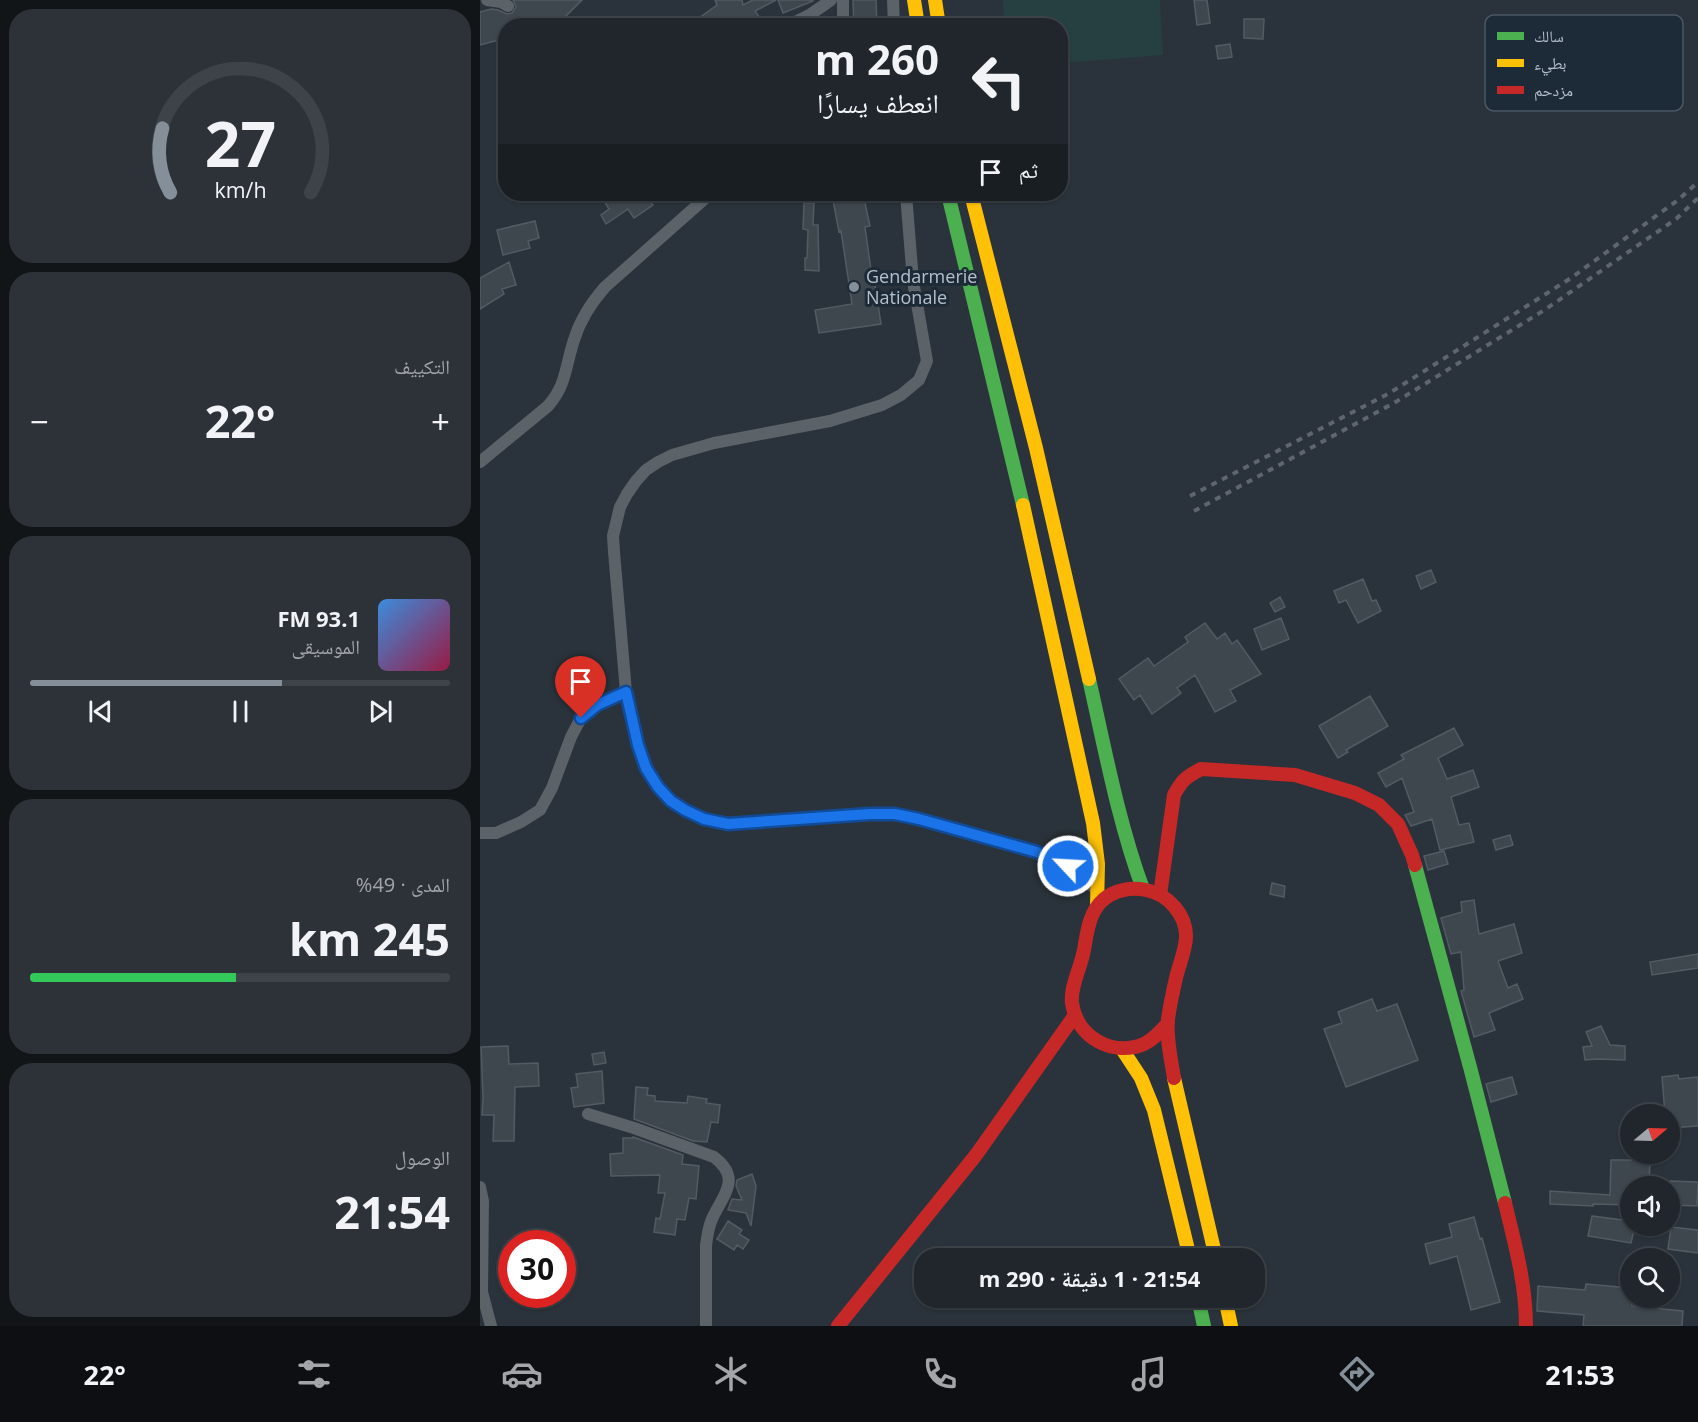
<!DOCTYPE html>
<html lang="ar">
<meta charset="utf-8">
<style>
:root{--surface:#20262c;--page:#2d3238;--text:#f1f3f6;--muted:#a2a5a9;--line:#3d4348;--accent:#848f99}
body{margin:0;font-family:"Open Sans","Noto Naskh Arabic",sans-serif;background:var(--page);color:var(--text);direction:rtl;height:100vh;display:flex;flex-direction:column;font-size:22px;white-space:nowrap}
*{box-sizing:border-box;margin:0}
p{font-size:20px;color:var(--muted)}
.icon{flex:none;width:33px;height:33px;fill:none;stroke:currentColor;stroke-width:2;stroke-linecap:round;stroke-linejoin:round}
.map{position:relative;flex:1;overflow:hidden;direction:ltr}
.side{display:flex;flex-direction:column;gap:9px;padding:9px;background:#121518;width:480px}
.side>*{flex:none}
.top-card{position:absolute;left:18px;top:18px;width:570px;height:183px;border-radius:24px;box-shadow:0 2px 4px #0004,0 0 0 2px var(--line);direction:rtl;background:#20262c;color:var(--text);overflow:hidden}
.needle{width:39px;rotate:71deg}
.controls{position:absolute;left:1140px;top:1104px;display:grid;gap:12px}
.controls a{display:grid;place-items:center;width:60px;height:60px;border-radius:50%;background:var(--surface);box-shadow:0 2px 4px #0004,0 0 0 2px var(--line);font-size:30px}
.speed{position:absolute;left:18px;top:1230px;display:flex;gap:12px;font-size:30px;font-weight:700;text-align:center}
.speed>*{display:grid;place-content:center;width:78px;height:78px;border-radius:50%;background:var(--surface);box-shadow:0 2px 4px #0004,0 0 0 2px var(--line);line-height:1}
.speed .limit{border:9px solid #d22;background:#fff;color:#111}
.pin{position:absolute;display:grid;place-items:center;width:51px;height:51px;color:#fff;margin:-62px -26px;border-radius:50% 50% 50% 0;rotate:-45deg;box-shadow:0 0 6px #0007}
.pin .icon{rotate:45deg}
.me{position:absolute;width:66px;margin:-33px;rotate:295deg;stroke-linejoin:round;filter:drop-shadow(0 0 4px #0008)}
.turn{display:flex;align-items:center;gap:21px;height:126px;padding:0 30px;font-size:27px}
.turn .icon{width:78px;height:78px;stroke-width:2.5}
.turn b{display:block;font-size:42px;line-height:51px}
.then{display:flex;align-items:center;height:57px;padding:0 30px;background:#0003;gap:12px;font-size:22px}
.big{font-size:45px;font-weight:700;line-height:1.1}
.side .tile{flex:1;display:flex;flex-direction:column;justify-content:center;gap:9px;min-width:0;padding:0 21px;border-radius:24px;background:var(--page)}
.side .dial{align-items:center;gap:0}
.dial svg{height:156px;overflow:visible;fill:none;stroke:var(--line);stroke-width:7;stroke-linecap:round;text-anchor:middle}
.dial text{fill:var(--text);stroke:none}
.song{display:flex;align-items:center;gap:18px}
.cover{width:72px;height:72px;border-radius:9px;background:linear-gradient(135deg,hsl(210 70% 55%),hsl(340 70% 35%))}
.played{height:6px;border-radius:3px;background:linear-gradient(90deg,var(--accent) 60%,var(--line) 60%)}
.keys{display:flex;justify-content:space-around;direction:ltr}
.heat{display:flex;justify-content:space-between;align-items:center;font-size:33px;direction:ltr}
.charge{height:9px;border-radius:4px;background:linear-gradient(90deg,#34c759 49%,var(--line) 0)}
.trip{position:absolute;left:434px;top:1248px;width:351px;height:60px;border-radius:24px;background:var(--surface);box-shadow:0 2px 4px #0004,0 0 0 2px var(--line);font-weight:700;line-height:60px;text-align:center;direction:rtl}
.tab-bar{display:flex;height:96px;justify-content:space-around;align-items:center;background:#0d0f12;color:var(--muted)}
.tab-bar .icon{width:42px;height:42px}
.tab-bar .current{color:var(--accent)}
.tab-bar b{font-size:27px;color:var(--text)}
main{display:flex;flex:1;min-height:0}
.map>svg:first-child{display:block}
</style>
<main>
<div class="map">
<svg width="1218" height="1326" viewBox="0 0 1218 1326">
<rect width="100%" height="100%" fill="#2a333b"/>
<path fill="#264042" d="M523 0H680L683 55 581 63 580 26 524 25Z"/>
<path fill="#3f474e" stroke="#525a63" stroke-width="1.5" d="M33 0H102L85 17 87 22 81 26H26V38L0 45V12L11 9 18 10 27 14 32 13 36 7Z
M235 0H262L263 5 273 0H296L275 11 280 18 262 26H247L243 17 232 26H208L237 5Z
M298 0H333V1L303 13Z
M373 0H396L397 26H374Z
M714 0H727L730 23 717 25Z
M764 19H784L783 39 764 38Z
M750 44 752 57 738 59 736 46Z
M120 194H165L173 205 154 218 148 209 126 224 121 215 129 209Z
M359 194H383L390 226 385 227 391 270 395 269 397 285H395L401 324 339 333 335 310 372 304 361 231 359 232 352 195Z
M324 203H334L333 225H338L339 271 325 270V258H327L328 230 323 229Z
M55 221 59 238 48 241 50 248 23 255 17 230Z
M29 262 36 285 22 289 24 294 0 309V278Z
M951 570 956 582 941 589 936 576Z
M883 579 892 601 896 600 901 611 878 623 866 600 859 603 854 591Z
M800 597 805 607 795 612 790 603Z
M801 618 809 639 782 650 774 629Z
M725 623 737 639 745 633 752 644 757 640 781 674 750 690 756 701 735 712 715 675 697 688 701 693 672 714 660 695 654 700 639 679 668 658 674 666 708 642 705 637Z
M890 696 908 726 866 750 868 752 858 758 839 726Z
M974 728 983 745 958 758 967 779 993 770 999 787 971 797 979 825 989 823 994 842 960 850 952 819 931 826 925 815 934 812 922 778 906 787 898 773 924 759 921 755Z
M1030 835 1033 845 1016 850 1013 840Z
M964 851 968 864 948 870 944 856Z
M792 883 805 886 804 897 790 894Z
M994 900 999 934 1034 924 1042 953 1018 961 1028 988 1037 984 1043 999 1009 1013 1015 1030 994 1037 981 991 984 990 981 952 971 954 961 918 982 912 981 902Z
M1218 954V968L1172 975 1170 962Z
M892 999 897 1011 917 1004 938 1060 866 1087 844 1029 862 1023 858 1012Z
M1121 1026 1130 1045 1145 1046V1060L1117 1059 1105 1060 1103 1047 1112 1046 1106 1032Z
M28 1046 29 1064 58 1063 59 1086 35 1087 34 1141H13L14 1115H2L3 1098 1 1047Z
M124 1052 126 1063 114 1065 112 1054Z
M122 1071 124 1103 94 1107 91 1088 98 1087 96 1074Z
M1198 1075 1199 1079 1218 1077V1126L1190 1128V1114H1185L1182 1077Z
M1032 1077 1037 1094 1011 1102 1006 1084Z
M156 1087 168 1088 167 1095 175 1096V1101L207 1103 208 1096 227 1099 226 1103 240 1105 238 1123 231 1122 227 1142 213 1141 154 1119Z
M153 1137 203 1155 202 1164 219 1166 216 1199 209 1198 205 1220 197 1219 195 1235 174 1232 176 1218 180 1219 185 1193H178L180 1175 131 1176 130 1154 143 1153V1138H153Z
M1131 1160H1170L1169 1186H1150V1205L1113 1204V1206L1070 1204V1191L1130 1195Z
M272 1174 276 1186 271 1226 266 1213 248 1210 252 1199 262 1200 256 1186 257 1180Z
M1190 1181 1218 1182 1217 1206 1190 1205Z
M1112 1216 1150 1221V1226H1155L1151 1243 1108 1236Z
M994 1217 1000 1239 1002 1238 1020 1302 991 1310 977 1256 950 1264 945 1244 972 1237 969 1224Z
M248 1221 262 1230 259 1234 269 1240 263 1249 257 1245 254 1250 237 1239Z
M1191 1227 1218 1230V1253L1188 1249Z
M1106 1284 1150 1288 1152 1306 1203 1311 1202 1326H1103L1104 1315 1057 1311 1058 1286 1105 1290Z"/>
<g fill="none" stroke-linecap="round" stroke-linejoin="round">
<path stroke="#5b6268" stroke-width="12" d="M7 0 21 2 28 6
M363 0V26
M413 0 414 26
M307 26 331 14 351 0
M426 194 433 281 447 361 439 380 421 395 402 405 350 421 234 443 192 455 178 462 166 470 156 481 147 494 140 507 133 536 134 552 146 692 158 745 166 768 178 787 191 800 205 810 224 819 248 823 390 814H415L439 819 557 852 588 866 618 891
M0 462 68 406C87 384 85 367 94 340 100 320 111 303 125 287L230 194
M0 833H16L41 822 60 810 72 788 91 737 101 718 117 705 146 692
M108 1114 154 1128 234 1157C263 1179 242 1196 232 1219 228 1228 227 1237 226 1246V1326
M0 1187 3 1201 2 1292 11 1326"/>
<path stroke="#4caf50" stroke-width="14" d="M468 194 543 505
M609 679C625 749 638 821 663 889
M935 865 990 1067 1025 1203
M718 1298 724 1326"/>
<path stroke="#ffc107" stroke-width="14" d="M434 0 438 26
M455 0 459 26
M491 194 556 448 609 679
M543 505 613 823 618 864 617 906
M642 1049 661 1078 674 1110 710 1258
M694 1078 736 1258
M745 1298 751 1326"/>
<path stroke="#c62828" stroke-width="14" d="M680 895 694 795C702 780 706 777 721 769L815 775 875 793 899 805 918 824 932 855 935 865
M688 1023C681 1031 674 1039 664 1044 633 1057 597 1038 592 1003 590 986 601 968 604 950 607 933 609 912 623 900 634 890 651 887 666 890 688 894 707 915 706 938 705 952 699 965 696 978 693 991 690 1005 688 1019 686 1038 691 1059 694 1078
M1025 1203C1035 1244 1046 1284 1046 1326
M358 1326 496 1155 595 1015"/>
<path stroke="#5e656c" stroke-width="4" stroke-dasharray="6 6" stroke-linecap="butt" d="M710 496 908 394 1091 278 1198 200 1218 182
M714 511 914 403 1066 309 1196 219 1218 198"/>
</g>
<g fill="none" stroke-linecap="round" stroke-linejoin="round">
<g stroke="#114b97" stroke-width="15">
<path id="route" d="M101 718 117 705 146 692 158 745 166 768 178 787 191 801 205 810 224 819 248 824 390 814H415L439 819 557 852 588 866"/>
</g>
<use href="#route" stroke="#1a73e8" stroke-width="10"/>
</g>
<circle fill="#848f99" stroke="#1d2a37" stroke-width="2" cx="374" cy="287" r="6"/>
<g text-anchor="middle" stroke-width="6" stroke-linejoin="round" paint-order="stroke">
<g font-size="18" fill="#b4c0cc" stroke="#1d2a37" text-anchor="start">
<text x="386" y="283">Gendarmerie<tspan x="386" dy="21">Nationale</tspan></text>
</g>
</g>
<rect x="1005" y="15" width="198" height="96" rx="9" fill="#1d2a37" stroke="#4a5764" stroke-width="1.5"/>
<rect x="1017" y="32" width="27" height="8" fill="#4caf50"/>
<rect x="1017" y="59" width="27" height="8" fill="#ffc107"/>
<rect x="1017" y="86" width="27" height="8" fill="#c62828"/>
<g font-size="16" fill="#b4c0cc">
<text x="1054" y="42">سالك</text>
<text x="1054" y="69">بطيء</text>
<text x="1054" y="96">مزدحم</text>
</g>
</svg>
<div class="controls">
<a><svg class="needle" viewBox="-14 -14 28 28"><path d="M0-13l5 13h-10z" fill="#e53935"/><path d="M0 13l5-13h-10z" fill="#a2a5a9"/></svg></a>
<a><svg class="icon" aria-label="sound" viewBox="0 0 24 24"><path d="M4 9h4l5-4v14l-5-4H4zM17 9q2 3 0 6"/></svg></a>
<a><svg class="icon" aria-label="search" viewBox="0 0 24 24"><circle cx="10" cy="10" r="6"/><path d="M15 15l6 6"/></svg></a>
</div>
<div class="speed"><div class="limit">30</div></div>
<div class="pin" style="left:101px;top:718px;background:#d93025"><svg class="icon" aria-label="arrive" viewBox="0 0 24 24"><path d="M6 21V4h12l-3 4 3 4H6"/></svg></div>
<svg class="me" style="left:588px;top:866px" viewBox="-20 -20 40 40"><circle r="17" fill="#1a73e8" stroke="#fff" stroke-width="3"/><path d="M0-11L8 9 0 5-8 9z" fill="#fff"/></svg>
<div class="trip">21:54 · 1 دقيقة · 290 m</div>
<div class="top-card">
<div class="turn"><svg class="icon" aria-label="left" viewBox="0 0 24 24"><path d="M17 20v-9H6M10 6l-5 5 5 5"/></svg><div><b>260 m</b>انعطف يسارًا</div></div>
<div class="then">ثم<svg class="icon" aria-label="arrive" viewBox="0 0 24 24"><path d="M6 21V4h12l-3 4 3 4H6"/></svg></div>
</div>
</div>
<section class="side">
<div class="tile dial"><svg viewBox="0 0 100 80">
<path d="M14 69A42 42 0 1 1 86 69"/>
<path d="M14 69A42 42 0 0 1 10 36" stroke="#848f99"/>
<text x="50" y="56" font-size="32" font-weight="700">27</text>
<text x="50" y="72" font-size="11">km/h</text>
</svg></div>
<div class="tile"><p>التكييف</p>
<div class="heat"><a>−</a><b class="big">22°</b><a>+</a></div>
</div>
<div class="tile">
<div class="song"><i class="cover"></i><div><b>93.1 FM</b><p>الموسيقى</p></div></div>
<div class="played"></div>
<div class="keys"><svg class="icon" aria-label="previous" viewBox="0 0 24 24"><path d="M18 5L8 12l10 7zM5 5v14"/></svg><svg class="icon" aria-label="pause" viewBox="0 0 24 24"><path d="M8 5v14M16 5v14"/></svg><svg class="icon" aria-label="next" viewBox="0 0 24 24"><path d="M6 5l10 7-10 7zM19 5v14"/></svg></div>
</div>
<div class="tile"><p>المدى · 49%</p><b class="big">245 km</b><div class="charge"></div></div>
<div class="tile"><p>الوصول</p><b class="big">21:54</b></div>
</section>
</main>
<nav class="tab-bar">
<b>21:53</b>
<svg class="icon current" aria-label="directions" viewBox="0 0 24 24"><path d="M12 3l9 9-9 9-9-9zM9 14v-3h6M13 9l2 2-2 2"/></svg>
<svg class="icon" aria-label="music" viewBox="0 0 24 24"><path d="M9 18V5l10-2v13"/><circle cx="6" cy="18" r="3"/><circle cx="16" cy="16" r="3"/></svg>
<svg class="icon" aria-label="phone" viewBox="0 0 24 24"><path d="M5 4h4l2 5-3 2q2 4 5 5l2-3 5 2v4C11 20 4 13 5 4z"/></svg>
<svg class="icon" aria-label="climate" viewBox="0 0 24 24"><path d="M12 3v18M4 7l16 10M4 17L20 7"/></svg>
<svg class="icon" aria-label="car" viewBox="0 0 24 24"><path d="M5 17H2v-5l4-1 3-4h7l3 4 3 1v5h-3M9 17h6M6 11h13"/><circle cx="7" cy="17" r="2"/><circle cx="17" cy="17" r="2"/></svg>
<svg class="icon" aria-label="filters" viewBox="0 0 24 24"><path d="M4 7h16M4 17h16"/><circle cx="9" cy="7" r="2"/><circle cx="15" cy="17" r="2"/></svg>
<b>22°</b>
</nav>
